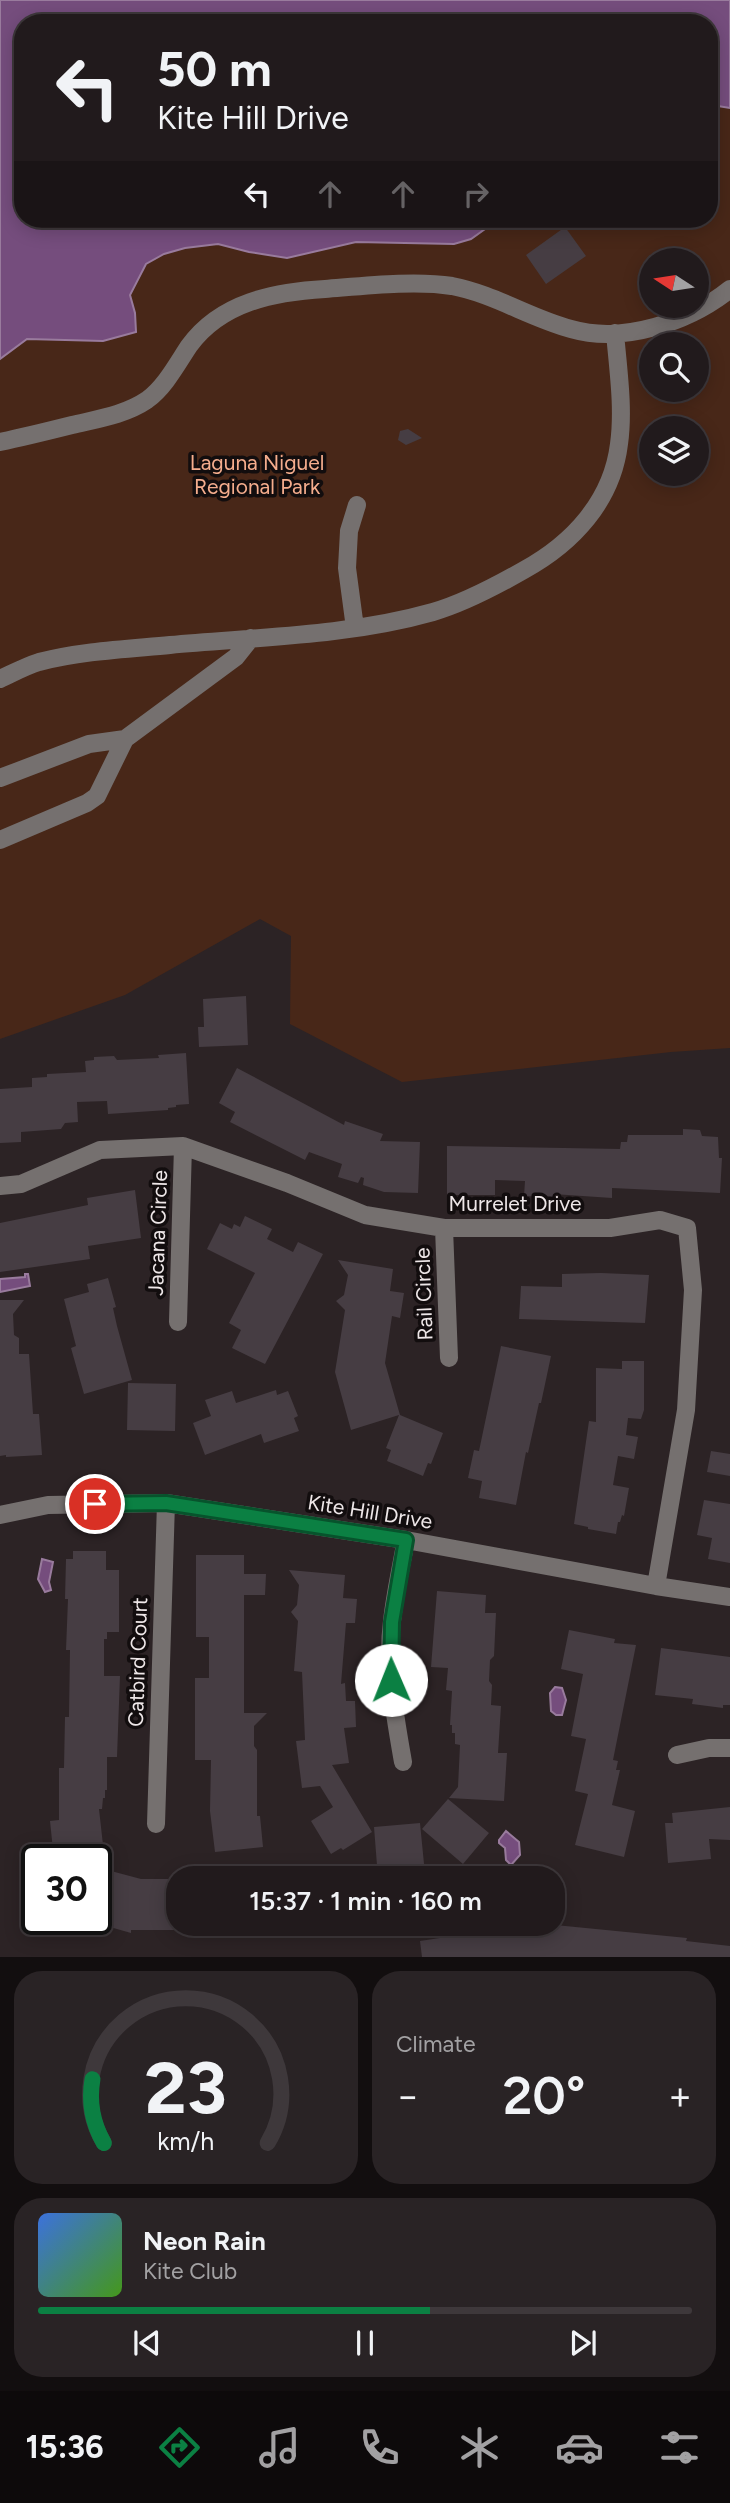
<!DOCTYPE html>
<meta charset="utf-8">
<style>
:root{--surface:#211a1c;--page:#292325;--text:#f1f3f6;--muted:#a2a1a3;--line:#3e383b;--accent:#0b8043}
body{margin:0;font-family:Figtree,sans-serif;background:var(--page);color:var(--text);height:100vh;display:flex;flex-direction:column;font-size:26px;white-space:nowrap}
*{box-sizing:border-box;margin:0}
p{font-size:23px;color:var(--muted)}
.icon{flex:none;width:38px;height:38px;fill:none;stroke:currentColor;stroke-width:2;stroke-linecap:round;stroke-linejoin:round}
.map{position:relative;height:1957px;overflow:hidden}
.drawer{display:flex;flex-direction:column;gap:14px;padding:14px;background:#120e0f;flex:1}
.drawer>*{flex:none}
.guide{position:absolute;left:14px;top:14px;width:704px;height:214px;border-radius:28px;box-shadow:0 4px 18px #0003,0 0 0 2px var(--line);background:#211a1c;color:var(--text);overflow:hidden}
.needle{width:46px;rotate:282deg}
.buttons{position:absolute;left:639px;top:248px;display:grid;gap:14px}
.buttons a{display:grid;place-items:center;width:70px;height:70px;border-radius:50%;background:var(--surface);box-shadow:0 4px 18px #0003,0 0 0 2px var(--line);font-size:35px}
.speed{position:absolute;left:21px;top:1844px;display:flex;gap:14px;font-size:35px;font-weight:700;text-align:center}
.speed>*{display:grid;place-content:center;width:91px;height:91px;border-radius:50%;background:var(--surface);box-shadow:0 4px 18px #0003,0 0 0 2px var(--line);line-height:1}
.speed .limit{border:4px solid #111;border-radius:10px;background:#fff;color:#111}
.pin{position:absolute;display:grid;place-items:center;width:60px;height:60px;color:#fff;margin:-30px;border:4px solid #fff;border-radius:50%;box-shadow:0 2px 7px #0007}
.me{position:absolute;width:77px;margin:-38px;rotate:359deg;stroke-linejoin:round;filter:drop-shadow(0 0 5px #0008)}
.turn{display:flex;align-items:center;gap:24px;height:147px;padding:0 28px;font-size:32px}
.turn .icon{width:91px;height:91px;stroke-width:2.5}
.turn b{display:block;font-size:49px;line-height:60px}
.lanes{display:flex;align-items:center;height:66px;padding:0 28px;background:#0003;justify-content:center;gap:35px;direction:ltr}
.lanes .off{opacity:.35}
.big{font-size:52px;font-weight:600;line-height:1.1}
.drawer .card{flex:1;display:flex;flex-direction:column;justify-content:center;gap:10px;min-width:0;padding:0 24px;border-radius:28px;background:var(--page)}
.drawer .dial{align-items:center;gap:0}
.dial svg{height:182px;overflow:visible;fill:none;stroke:var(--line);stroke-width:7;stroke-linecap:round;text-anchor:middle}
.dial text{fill:var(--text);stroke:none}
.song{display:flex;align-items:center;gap:21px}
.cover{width:84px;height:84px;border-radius:10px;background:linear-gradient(135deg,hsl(220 70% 55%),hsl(100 70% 35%))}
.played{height:7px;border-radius:4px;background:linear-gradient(90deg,var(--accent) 60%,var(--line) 60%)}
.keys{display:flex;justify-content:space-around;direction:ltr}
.heat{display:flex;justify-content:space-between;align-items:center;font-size:38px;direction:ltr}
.drawer .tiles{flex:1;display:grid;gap:14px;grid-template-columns:1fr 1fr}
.card:last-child{grid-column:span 2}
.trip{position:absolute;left:166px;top:1866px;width:399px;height:70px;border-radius:28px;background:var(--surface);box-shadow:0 4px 18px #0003,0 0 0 2px var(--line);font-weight:600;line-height:70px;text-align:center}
.dock{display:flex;height:112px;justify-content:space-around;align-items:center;background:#0d0a0b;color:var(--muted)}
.dock .icon{width:49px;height:49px}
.dock .selected{color:var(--accent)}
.dock b{font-size:32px;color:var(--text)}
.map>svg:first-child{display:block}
</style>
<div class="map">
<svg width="730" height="1957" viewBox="0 0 730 1957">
<rect width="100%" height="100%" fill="#2c2325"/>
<path fill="#482718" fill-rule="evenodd" d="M0 0H730V1048L671 1052 402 1082 290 1024 291 936 260 919 125 995 0 1039ZM23 23H709V219H23ZM651 261H696V306H651ZM651 345H696V390H651ZM651 429H696V474H651Z"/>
<path fill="#754d7d" stroke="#997b9d" stroke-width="2" d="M0 0H730V108L712 105 709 101V23H23V219H499L471 239 454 244 356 242 287 258 249 252 218 244 185 248 164 254 146 264 130 295 135 313 136 332 103 341 27 339 0 359Z
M25 1274H28L30 1286 0 1292V1279L25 1277Z
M42 1559 53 1562 49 1582 51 1590 45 1592 38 1579Z
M555 1687 562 1688 566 1700 562 1715H556L551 1711 550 1693Z
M506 1831 519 1842 520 1855 511 1865 506 1860 505 1848 499 1843V1840Z"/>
<path fill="#463d43" d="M565 227 586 256 546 284 526 255Z
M408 429 422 438 406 445 398 440 400 431Z
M246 996 248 1045 199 1047 198 1027H204L203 999Z
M186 1053 189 1104 176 1105V1107L168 1108V1110L108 1114 107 1101 77 1102 78 1122 65 1123 61 1129 21 1132V1142L0 1143V1089L32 1087V1078L47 1077V1074L86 1072 85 1061 94 1060V1057L114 1056 117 1060 159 1058 158 1055Z
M237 1068 344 1125 345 1121 383 1134 380 1141 420 1142 418 1193 384 1192 363 1185 364 1178 361 1177 358 1183 338 1177 342 1164 309 1152 305 1160 230 1122 235 1112 219 1103Z
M683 1129 700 1130 702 1136 718 1137 719 1158H722L720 1193 612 1188V1198L553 1194V1197L524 1196 525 1181 495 1180V1195H447V1146L620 1149 621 1142H627L628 1135H683Z
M135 1190 141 1238 88 1246 90 1259 0 1272V1223L88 1205 87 1198Z
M245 1216 272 1229 267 1239 293 1252 298 1242 323 1254 265 1364 232 1348 241 1330 229 1323 255 1273 207 1249 220 1223 232 1229 234 1224 240 1227Z
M338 1260 393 1269 390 1291 404 1293 400 1318 392 1316 385 1363 400 1415 443 1433 431 1464 428 1463 423 1476 387 1461 391 1450 386 1448 399 1415 351 1430 335 1372 345 1310 336 1301 344 1295 348 1275Z
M601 1273 649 1275 645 1323 519 1319 521 1286 562 1287V1274Z
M108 1278 116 1307 113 1308 117 1326 132 1380 84 1394 71 1348 76 1346 64 1299 89 1292 87 1284Z
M0 1300H24L13 1314 14 1335 19 1338V1354H29L33 1414H39L42 1455 6 1457V1455L0 1456Z
M501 1346 551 1356 541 1403H539L528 1453 526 1452 516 1505 479 1498 482 1481 468 1478 474 1450 479 1451Z
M622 1361H644V1410L641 1419 628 1418 626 1435 638 1437 634 1459 618 1456 613 1485 629 1488 624 1516 622 1515 620 1522H618L616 1534 588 1529V1527L574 1524 589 1421 596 1422V1368L622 1369Z
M128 1383 176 1384 175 1431 127 1430Z
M276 1390 277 1395 288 1391 298 1416 294 1418 299 1431 264 1443 261 1434 205 1455 193 1423 211 1416 205 1400 232 1391 236 1403Z
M711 1451 730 1454V1476L707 1472Z
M704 1500 730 1504V1563L708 1559 712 1538 697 1535Z
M73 1551H106V1570H119V1632H107V1639H104V1676H120L117 1757H107V1790H105V1798H103L102 1809H99L103 1845 53 1850 50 1821 59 1820V1768H64L65 1717H69L70 1650H66L68 1599H65L66 1559H73Z
M196 1555H244V1574H266L265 1595H244V1713H267L254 1726V1746L257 1750V1816H260L263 1847 215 1852 210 1811 211 1760H195V1678H209V1637H196Z
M289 1570 345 1575 343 1598 357 1599 355 1623H346L341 1684 345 1683 346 1701H355L356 1727 344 1728 349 1763 332 1765 372 1832 343 1850 341 1848 331 1854 311 1821 333 1807 320 1786 302 1788 296 1741 305 1740 302 1672 294 1671 298 1621 291 1612 297 1605 299 1585Z
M437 1591 486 1595 485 1613H496L494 1656 490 1660 489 1681 492 1685 491 1705 501 1706 498 1753H507L504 1801 449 1798 458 1787 460 1745 455 1744V1733H452V1725H450L452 1691 446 1690 448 1668 431 1667Z
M569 1630 615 1639 614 1643 636 1645 613 1760 618 1761 616 1770H620L612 1805 635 1811 624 1857 575 1845 588 1794 575 1791 586 1739 571 1736 583 1674 561 1669Z
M661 1648 730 1657V1705H723V1708L692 1704 693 1699 655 1695Z
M448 1799 489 1833 463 1864 422 1829Z
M730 1807V1840L709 1839 711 1859 668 1863 665 1823H673L672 1813Z
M420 1823 425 1874 378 1878 374 1827Z
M96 1867 141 1879H178V1930H131V1933L96 1923Z
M545 1924 687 1938 686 1941 730 1946V1957H422L420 1941 466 1934 544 1931Z"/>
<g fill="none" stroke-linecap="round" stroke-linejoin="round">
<path stroke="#75706f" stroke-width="18" d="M0 442C24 437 48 431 72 425 97 419 125 415 147 400 165 387 177 364 189 346 221 302 274 292 325 289 363 286 415 280 452 286 494 294 530 318 571 329 623 344 689 322 730 289
M355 628 347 568 349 531 357 505
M0 679C13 673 26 666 39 662 81 651 127 649 170 645 258 637 348 636 433 612 464 603 496 586 524 570 573 543 612 501 619 444 624 408 618 369 615 333
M0 778 89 744 125 739
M0 840 87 803 97 796 125 739 236 657 251 638
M0 1186 21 1184 100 1150 183 1146 287 1183 365 1215 444 1228H610L660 1220 687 1228 693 1290 686 1410 656 1586
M444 1228 449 1358
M178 1322 183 1146
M0 1515 48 1505 166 1503 406 1540 656 1586 730 1597
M677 1755 709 1748H730
M403 1762C395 1716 386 1669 392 1621 395 1594 401 1567 406 1540
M156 1824 166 1503"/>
</g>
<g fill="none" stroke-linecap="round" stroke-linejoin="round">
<g stroke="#07532c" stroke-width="18">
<path id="route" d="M95 1504 166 1503 406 1540 392 1622 391 1680"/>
</g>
<use href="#route" stroke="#0b8043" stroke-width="12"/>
</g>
<g text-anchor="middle" stroke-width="7" stroke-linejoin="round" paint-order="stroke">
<g font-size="21" fill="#f5ad8d" stroke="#120d0e">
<text x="257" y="470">Laguna Niguel<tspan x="257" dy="24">Regional Park</tspan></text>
</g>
<g font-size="21" fill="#eee7e8" stroke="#120d0e">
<text x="515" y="1211">Murrelet Drive</text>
<text transform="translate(158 1233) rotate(-88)" y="7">Jacana Circle</text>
<text transform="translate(424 1294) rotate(-92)" y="7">Rail Circle</text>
<text transform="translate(370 1512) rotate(9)" y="7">Kite Hill Drive</text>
<text transform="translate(138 1662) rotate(-88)" y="7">Catbird Court</text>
</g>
</g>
</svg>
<div class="buttons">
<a><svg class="needle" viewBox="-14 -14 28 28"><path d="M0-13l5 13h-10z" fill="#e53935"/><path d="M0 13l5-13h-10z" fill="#a2a1a3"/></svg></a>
<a><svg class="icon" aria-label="search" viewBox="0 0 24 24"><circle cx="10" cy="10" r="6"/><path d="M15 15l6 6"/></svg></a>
<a><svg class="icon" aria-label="layers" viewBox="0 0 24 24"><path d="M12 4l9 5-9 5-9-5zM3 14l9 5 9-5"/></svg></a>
</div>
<div class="speed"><div class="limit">30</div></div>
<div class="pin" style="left:95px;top:1504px;background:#d93025"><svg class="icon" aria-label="arrive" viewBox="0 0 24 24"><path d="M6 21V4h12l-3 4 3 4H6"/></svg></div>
<svg class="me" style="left:391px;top:1680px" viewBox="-20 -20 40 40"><circle r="19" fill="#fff"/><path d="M0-13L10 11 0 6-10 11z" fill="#0b8043"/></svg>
<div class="trip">15:37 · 1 min · 160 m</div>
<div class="guide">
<div class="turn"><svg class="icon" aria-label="left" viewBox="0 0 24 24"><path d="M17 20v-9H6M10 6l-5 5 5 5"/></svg><div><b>50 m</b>Kite Hill Drive</div></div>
<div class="lanes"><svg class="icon" aria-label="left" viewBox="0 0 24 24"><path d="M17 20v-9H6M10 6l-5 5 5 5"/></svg><svg class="icon off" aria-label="ahead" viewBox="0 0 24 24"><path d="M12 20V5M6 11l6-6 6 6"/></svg><svg class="icon off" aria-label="ahead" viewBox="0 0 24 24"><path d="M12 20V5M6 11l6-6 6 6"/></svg><svg class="icon off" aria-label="right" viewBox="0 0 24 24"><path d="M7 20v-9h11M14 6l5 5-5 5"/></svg></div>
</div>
</div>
<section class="drawer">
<div class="tiles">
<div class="card dial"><svg viewBox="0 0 100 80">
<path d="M14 69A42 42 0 1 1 86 69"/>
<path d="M14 69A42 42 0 0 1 9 41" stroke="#0b8043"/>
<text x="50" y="56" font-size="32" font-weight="700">23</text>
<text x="50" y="72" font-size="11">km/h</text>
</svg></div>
<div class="card"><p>Climate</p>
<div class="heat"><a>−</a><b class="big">20°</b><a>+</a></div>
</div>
<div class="card">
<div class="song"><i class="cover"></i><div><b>Neon Rain</b><p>Kite Club</p></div></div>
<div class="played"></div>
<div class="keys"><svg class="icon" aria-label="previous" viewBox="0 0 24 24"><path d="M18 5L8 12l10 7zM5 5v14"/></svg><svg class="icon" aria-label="pause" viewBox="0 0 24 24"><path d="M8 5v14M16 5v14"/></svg><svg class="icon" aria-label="next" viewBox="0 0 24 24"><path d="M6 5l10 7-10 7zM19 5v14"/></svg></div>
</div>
</div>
</section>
<nav class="dock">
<b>15:36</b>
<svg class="icon selected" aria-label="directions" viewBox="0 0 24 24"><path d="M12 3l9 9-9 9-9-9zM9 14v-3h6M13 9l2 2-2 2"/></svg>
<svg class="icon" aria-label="music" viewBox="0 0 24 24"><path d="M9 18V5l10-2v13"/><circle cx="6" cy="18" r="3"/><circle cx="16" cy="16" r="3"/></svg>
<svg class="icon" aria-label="phone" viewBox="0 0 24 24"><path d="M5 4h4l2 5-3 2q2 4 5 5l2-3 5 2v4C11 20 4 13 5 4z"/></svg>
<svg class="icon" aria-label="climate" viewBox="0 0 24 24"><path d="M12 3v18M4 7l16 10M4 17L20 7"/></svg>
<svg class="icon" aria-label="car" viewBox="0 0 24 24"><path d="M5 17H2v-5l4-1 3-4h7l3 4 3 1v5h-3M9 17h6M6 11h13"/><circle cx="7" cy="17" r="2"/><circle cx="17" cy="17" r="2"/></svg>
<svg class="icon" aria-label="filters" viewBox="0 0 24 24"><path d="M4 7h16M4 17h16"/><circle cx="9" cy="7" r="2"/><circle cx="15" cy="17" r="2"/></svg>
</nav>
